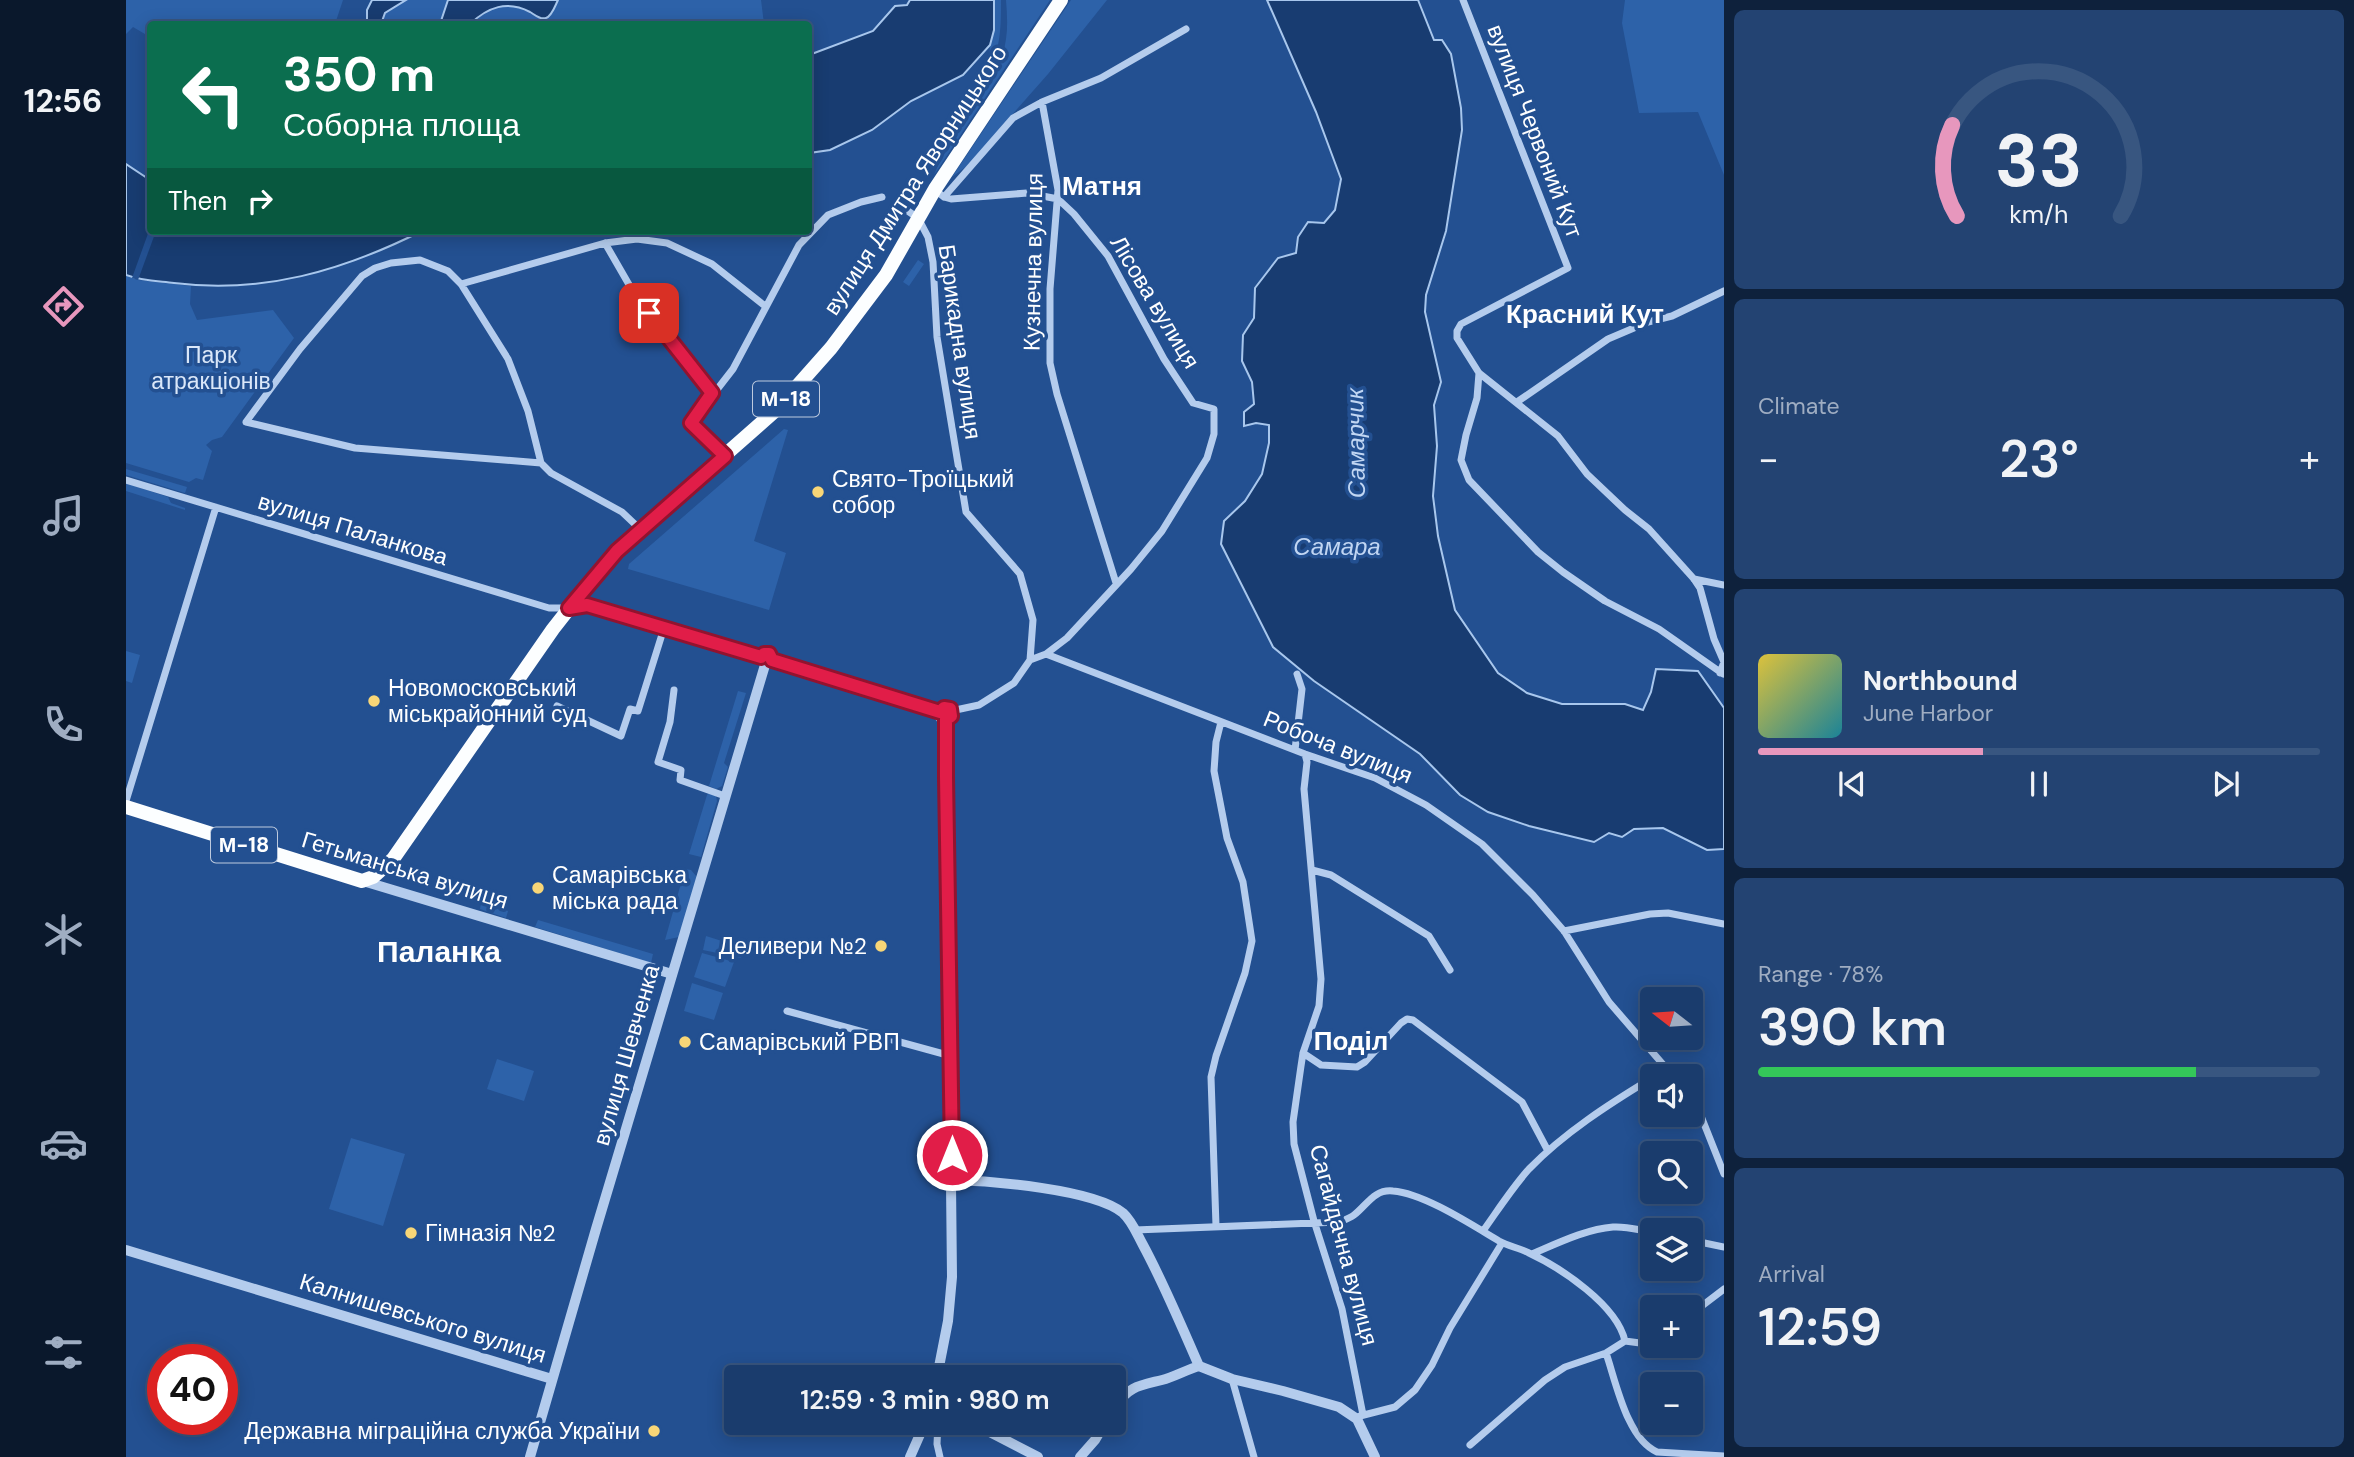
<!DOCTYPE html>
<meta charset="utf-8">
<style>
:root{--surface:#1a3c6d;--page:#234372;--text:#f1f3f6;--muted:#9fadc2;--line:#385680;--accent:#e797bd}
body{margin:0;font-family:"DM Sans",sans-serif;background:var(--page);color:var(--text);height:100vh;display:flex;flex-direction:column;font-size:26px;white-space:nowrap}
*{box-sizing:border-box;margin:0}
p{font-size:23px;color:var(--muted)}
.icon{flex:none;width:38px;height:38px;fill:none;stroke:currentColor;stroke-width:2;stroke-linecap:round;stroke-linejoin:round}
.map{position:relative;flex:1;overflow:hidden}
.side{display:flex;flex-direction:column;gap:10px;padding:10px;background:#0e213c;width:630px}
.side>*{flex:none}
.banner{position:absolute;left:21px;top:21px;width:665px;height:214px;border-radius:7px;box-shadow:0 4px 18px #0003,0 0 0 2px var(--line);background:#0b6e4f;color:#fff;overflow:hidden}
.needle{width:46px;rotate:287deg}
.fabs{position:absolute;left:1514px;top:987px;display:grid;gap:14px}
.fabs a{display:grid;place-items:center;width:63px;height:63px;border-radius:7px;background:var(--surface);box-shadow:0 4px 18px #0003,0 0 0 2px var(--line);font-size:35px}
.speed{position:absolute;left:21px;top:1344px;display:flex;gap:14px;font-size:35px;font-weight:700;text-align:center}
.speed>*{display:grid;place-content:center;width:91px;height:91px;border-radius:50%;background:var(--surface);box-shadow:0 4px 18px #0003,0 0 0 2px var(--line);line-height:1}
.speed .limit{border:10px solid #d22;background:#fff;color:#111}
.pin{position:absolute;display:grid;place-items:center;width:60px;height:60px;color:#fff;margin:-30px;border-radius:14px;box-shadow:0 4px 10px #0006}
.me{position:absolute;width:77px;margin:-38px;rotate:0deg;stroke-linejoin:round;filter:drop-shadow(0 0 5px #0008)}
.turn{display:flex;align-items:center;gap:24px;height:147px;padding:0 21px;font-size:32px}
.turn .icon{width:91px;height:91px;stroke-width:2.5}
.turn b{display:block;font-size:49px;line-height:60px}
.then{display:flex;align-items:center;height:66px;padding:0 21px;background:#0003;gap:14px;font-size:26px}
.big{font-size:52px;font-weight:600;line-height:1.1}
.side .widget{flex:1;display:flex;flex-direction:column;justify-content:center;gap:10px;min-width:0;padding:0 24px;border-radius:10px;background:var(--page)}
.side .dial{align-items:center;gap:0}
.dial svg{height:182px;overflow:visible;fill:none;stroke:var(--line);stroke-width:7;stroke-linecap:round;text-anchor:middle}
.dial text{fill:var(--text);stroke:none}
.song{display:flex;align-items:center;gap:21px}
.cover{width:84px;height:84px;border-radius:10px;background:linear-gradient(135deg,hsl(50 70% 55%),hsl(190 70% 35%))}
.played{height:7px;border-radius:4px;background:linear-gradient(90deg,var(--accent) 40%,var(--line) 40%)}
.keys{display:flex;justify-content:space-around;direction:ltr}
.heat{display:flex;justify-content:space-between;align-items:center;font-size:38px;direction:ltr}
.charge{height:10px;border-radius:5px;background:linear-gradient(90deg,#34c759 78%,var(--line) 0)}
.trip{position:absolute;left:598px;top:1365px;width:402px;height:70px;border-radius:7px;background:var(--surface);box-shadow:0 4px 18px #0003,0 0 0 2px var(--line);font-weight:600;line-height:70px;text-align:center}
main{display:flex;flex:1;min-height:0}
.tabs{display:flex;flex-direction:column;width:126px;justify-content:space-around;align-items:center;background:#0a182c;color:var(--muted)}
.tabs .icon{width:49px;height:49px}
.tabs .on{color:var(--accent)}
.tabs b{font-size:32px;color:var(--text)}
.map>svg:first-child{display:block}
</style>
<main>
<nav class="tabs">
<b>12:56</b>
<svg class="icon on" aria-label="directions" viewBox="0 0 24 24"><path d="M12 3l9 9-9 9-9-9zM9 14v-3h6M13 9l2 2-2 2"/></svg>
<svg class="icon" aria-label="music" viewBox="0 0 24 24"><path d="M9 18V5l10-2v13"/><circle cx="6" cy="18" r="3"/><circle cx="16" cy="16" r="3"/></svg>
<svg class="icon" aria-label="phone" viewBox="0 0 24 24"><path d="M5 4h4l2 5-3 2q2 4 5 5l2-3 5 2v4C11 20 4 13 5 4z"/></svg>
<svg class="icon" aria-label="climate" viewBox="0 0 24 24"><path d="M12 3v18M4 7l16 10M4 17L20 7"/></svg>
<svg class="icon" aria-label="car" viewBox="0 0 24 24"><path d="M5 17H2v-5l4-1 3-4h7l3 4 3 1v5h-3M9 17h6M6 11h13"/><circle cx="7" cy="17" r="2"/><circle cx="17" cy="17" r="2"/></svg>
<svg class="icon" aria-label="filters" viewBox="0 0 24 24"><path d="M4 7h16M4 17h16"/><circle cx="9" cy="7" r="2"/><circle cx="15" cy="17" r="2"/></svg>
</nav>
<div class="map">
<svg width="1598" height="1457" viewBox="0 0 1598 1457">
<rect width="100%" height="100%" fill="#235091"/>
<path fill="#2d62a9" d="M0 0H217L209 24H24V37L7 27 0 34Z
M280 0H322L314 24H255L259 13Z
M432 0H635L638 24H344C369 0 386 1 414 19L425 15Z
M868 0H875C875 26 875 47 863 71L864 45 868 30Z
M880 0H924L808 175C825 133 875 82 880 39 882 26 881 13 880 0Z
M945 0H981L922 74 841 166 826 177Z
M1499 0H1598V175L1572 112 1513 113 1496 23Z
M792 260 798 264 783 286 777 282Z
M0 275 12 280 65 286 64 304 71 320 147 310 168 338 96 437 86 440 80 445 86 451 77 480 70 478 63 482 0 463Z
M658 429 662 430 628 541 660 553 643 610 502 569 503 564Z
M0 469 61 487 59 493 0 475Z
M0 483 42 497 45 503 59 508V510L0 491Z
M0 651 14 655 6 683 0 681Z
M612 691 620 693 598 763 602 767 596 786 590 789 583 786Z
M583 793 590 796 591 801 575 857 563 854 581 795Z
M559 869 565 870 571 877 553 937 539 940Z
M355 903 382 911 380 918 354 909Z
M412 920 527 954 525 963 409 927Z
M580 936 618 948 615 958 577 950Z
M576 953 608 962 599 987 568 977Z
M566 983 597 993 588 1020 558 1011Z
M371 1059 408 1071 398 1101 361 1089Z
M225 1138 279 1154 257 1226 203 1209Z"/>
<path fill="#183c71" stroke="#a8c7ed" stroke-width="2" d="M246 0H280L259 13 255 24H241V10Z
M322 0H432C429 6 426 16 420 18 414 20 409 15 404 12 381 0 362 7 344 24H314Z
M784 0H868V30L864 45 837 75 785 101 746 130 704 150 683 153V55L747 31 769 6 781 5Z
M1141 0H1292L1308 40H1316L1325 54 1335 108 1336 130 1320 231 1300 295 1299 312 1315 382 1308 405 1311 446 1307 496 1312 536 1329 610 1372 673 1401 693 1436 704H1499L1517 710 1525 692 1530 669 1572 671 1598 708V849L1581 850 1537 828 1508 829 1496 837 1483 833 1468 842 1403 826 1362 812 1334 795 1294 754 1188 681 1147 647 1095 544 1098 521 1119 501 1136 474 1143 443V425L1130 423 1118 426V412L1128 404 1126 382 1116 361 1117 335 1128 318 1129 288 1152 258 1170 253 1172 237 1182 222 1198 223 1209 210 1215 179 1190 112Z
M0 164 24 180V231H296C216 271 137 294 48 283 31 281 16 281 0 275Z"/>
<path fill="#235091" d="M24 228V231H30L12 280 6 278Z"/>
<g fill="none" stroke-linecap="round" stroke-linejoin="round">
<path stroke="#b4cced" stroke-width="7" d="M1337 0 1442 268 1335 324 1331 331V338L1353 373 1432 436 1461 474 1499 510 1523 529 1568 579 1574 588 1588 639 1598 662 1594 673
M916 102 932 190 924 289V363L931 394 990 583
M809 190 818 197 825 199 901 193 932 199 948 214 982 256 1038 359 1067 403 1088 409V434L1081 458 1036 531 1005 569 941 638 920 654 904 660
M818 197 887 118 916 102 975 78 1060 29
M770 206 779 209 792 218 802 237 807 262 811 337 840 512 894 574 907 620 904 660 888 683 853 705 825 711
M479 243 509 295 586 393
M335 284 479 243 511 239 541 243 586 264 639 306
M1353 373 1351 398 1340 435 1335 460 1343 480 1412 552 1437 572 1479 601 1533 629 1597 674
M1391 402 1482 339 1522 322 1546 316 1598 291
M599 456 565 423 607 369 673 245 702 215 735 202 756 197
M415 463 229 448 120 422 174 349 236 276 249 268 265 263 294 260 322 271 335 284 382 359 402 411 415 463 425 473 496 512 514 529
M0 480 423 608H442
M1568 579 1598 585
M920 654 1179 754 1249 778 1300 805 1356 844 1407 895 1438 931 1483 1002 1547 1076
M548 690 544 722 532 762 555 770 554 780 599 796
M431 706 495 736 504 709 512 711 538 628
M1169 750 1176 689 1171 674
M1179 754 1181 762 1178 789 1195 979 1193 1006 1177 1053 1175 1066 1167 1122 1168 1144 1188 1221 1216 1309 1237 1415
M0 801 90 507
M1186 870 1205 875 1303 936 1324 970
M1438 931 1524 914 1542 913 1598 924
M661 1011 825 1056
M1177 1053 1195 1065 1231 1067 1239 1062 1275 1023 1281 1019 1287 1020 1396 1102 1422 1151
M1564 1096 1573 1111 1598 1174
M1090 1226 1085 1077 1090 1056 1119 973 1126 941 1117 882 1101 838 1088 771 1090 742 1095 722
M1009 1230 1213 1222C1218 1220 1224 1218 1228 1215 1241 1205 1248 1189 1267 1191 1297 1193 1346 1225 1373 1241 1382 1246 1393 1248 1403 1253 1435 1268 1491 1305 1499 1341
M1357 1231C1372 1210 1386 1188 1403 1169 1438 1133 1483 1104 1526 1078
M1564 1240 1598 1247
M1406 1254C1430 1244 1460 1229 1487 1227 1500 1226 1513 1230 1526 1232
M1564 1315 1598 1289
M1499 1341 1514 1343 1526 1339
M1480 1353C1490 1382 1501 1439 1531 1452L1598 1456
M1106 1379 1128 1457
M1234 1416 1269 1407 1289 1390 1306 1365 1324 1328 1376 1243
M812 1423 811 1444 814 1457
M1344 1445 1419 1380 1439 1367 1480 1353 1499 1341"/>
<path stroke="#b4cced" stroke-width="10" d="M443 608 461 605 635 657
M646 660 814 712
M813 714a6 6 0 1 1 12 0a6 6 0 1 1-12 0Z
M237 881 546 974
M826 1180C865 1181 968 1189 997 1213 1006 1221 1011 1234 1017 1245 1038 1284 1055 1325 1073 1366
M0 1250 426 1379
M1073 1366 1106 1379 1157 1391 1213 1407 1231 1419 1249 1457
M811 1377 822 1321 826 1277 820 719
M989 1406C1004 1386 1012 1386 1036 1380 1048 1377 1060 1370 1073 1366
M837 1423 860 1430 912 1457
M404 1457 470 1229 639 665
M784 1457 799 1423
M954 1457 969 1440 979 1423"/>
<path stroke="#fcfeff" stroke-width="14" d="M0 807 236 881 247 877 267 859 427 629 471 573 490 551 650 410 705 348 760 275 809 189 935 0"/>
</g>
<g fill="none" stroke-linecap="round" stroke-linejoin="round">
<g stroke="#92132f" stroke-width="18">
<path id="route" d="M523 313 586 393 565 423 599 456 491 551 443 608 461 605 635 657 638 654H643L646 660 814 712 818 708 824 709 825 716 820 719V777L826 1155"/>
</g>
<use href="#route" stroke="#e11d48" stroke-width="12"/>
</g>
<g fill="#f8d677" stroke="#235091" stroke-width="2.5">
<circle cx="692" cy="492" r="7"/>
<circle cx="248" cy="701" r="7"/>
<circle cx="412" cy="888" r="7"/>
<circle cx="755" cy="946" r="7"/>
<circle cx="559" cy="1042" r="7"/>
<circle cx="285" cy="1233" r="7"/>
<circle cx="528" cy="1431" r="7"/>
</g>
<g text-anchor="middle" stroke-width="7" stroke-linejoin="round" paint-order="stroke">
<g fill="#235091" stroke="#bdcade" stroke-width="2">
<rect x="627" y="381.5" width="66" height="35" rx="5"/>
<rect x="85" y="827.5" width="66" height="35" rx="5"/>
</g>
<g font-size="21" font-weight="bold" fill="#fff">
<text x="660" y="406">М-18</text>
<text x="118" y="852">М-18</text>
</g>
<g font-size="23" fill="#fff" stroke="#235091">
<text transform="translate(1409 131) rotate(69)" y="8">вулиця Червоний Кут</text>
<text transform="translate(789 180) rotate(-57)" y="8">вулиця Дмитра Яворницького</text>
<text transform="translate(907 262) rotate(-89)" y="8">Кузнечна вулиця</text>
<text transform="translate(1029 302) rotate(59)" y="8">Лісова вулиця</text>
<text transform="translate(834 342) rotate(82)" y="8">Барикадна вулиця</text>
<text transform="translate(227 529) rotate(17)" y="8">вулиця Паланкова</text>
<text transform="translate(1212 747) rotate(22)" y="8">Робоча вулиця</text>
<text transform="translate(279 870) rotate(17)" y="8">Гетьманська вулиця</text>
<text transform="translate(500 1055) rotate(-74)" y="8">вулиця Шевченка</text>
<text transform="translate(1218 1245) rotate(75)" y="8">Сагайдачна вулиця</text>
<text transform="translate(297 1318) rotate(17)" y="8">Калнишевського вулиця</text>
</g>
<g font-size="23" fill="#dae7f9" stroke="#235091">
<text x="85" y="363">Парк<tspan x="85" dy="26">атракціонів</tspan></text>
</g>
<g font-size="23" fill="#fff" stroke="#235091" text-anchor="start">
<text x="706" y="487">Свято-Троїцький<tspan x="706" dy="26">собор</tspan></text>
<text x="262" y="696">Новомосковський<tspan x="262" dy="26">міськрайонний суд</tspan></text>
<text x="426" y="883">Самарівська<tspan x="426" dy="26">міська рада</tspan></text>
<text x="741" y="954" text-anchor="end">Деливери №2</text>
<text x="573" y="1050">Самарівський РВП</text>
<text x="299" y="1241">Гімназія №2</text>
<text x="514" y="1439" text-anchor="end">Державна міграційна служба України</text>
</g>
<g font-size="24" font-style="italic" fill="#c1d6f3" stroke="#235091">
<text transform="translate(1230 443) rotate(-91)" y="8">Самарчик</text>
<text x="1211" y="555">Самара</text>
</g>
<g font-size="26" font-weight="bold" fill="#fff" stroke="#235091">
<text x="976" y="195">Матня</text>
<text x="1459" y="323">Красний Кут</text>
<text x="1225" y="1050">Поділ</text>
</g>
<g font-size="30" font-weight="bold" fill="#fff" stroke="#235091">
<text x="313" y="962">Паланка</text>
</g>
</g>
</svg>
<div class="fabs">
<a><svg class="needle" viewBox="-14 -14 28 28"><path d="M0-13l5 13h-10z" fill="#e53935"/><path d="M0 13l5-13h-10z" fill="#9fadc2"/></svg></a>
<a><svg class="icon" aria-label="sound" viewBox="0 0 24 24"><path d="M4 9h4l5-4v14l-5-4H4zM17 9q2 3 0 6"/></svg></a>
<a><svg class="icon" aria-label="search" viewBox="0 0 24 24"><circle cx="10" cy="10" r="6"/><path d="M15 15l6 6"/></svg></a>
<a><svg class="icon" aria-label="layers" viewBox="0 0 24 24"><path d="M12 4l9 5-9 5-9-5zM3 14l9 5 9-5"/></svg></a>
<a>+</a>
<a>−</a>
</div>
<div class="speed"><div class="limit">40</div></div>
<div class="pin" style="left:523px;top:313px;background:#d93025"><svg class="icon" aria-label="arrive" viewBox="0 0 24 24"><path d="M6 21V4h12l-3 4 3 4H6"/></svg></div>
<svg class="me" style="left:826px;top:1155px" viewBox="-20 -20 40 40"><circle r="17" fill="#e11d48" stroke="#fff" stroke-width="3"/><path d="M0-11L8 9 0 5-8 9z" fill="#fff"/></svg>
<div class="trip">12:59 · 3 min · 980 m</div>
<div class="banner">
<div class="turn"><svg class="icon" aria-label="left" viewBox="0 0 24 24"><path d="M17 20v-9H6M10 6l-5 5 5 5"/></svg><div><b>350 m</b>Соборна площа</div></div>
<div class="then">Then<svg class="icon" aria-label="right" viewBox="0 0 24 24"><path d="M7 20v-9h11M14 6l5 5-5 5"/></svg></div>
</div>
</div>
<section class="side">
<div class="widget dial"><svg viewBox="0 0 100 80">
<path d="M14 69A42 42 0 1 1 86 69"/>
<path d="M14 69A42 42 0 0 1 12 29" stroke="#e797bd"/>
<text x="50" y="56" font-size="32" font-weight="700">33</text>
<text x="50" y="72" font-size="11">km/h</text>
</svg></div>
<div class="widget"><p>Climate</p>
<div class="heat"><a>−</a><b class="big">23°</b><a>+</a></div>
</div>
<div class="widget">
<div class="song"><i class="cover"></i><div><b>Northbound</b><p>June Harbor</p></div></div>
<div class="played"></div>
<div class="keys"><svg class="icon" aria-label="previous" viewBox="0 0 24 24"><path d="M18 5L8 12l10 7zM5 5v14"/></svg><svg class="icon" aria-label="pause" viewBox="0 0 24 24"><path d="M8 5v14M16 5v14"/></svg><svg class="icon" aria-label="next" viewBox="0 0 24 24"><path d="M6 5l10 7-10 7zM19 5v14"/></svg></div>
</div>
<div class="widget"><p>Range · 78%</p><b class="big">390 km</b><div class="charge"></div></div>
<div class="widget"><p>Arrival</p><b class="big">12:59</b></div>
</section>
</main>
